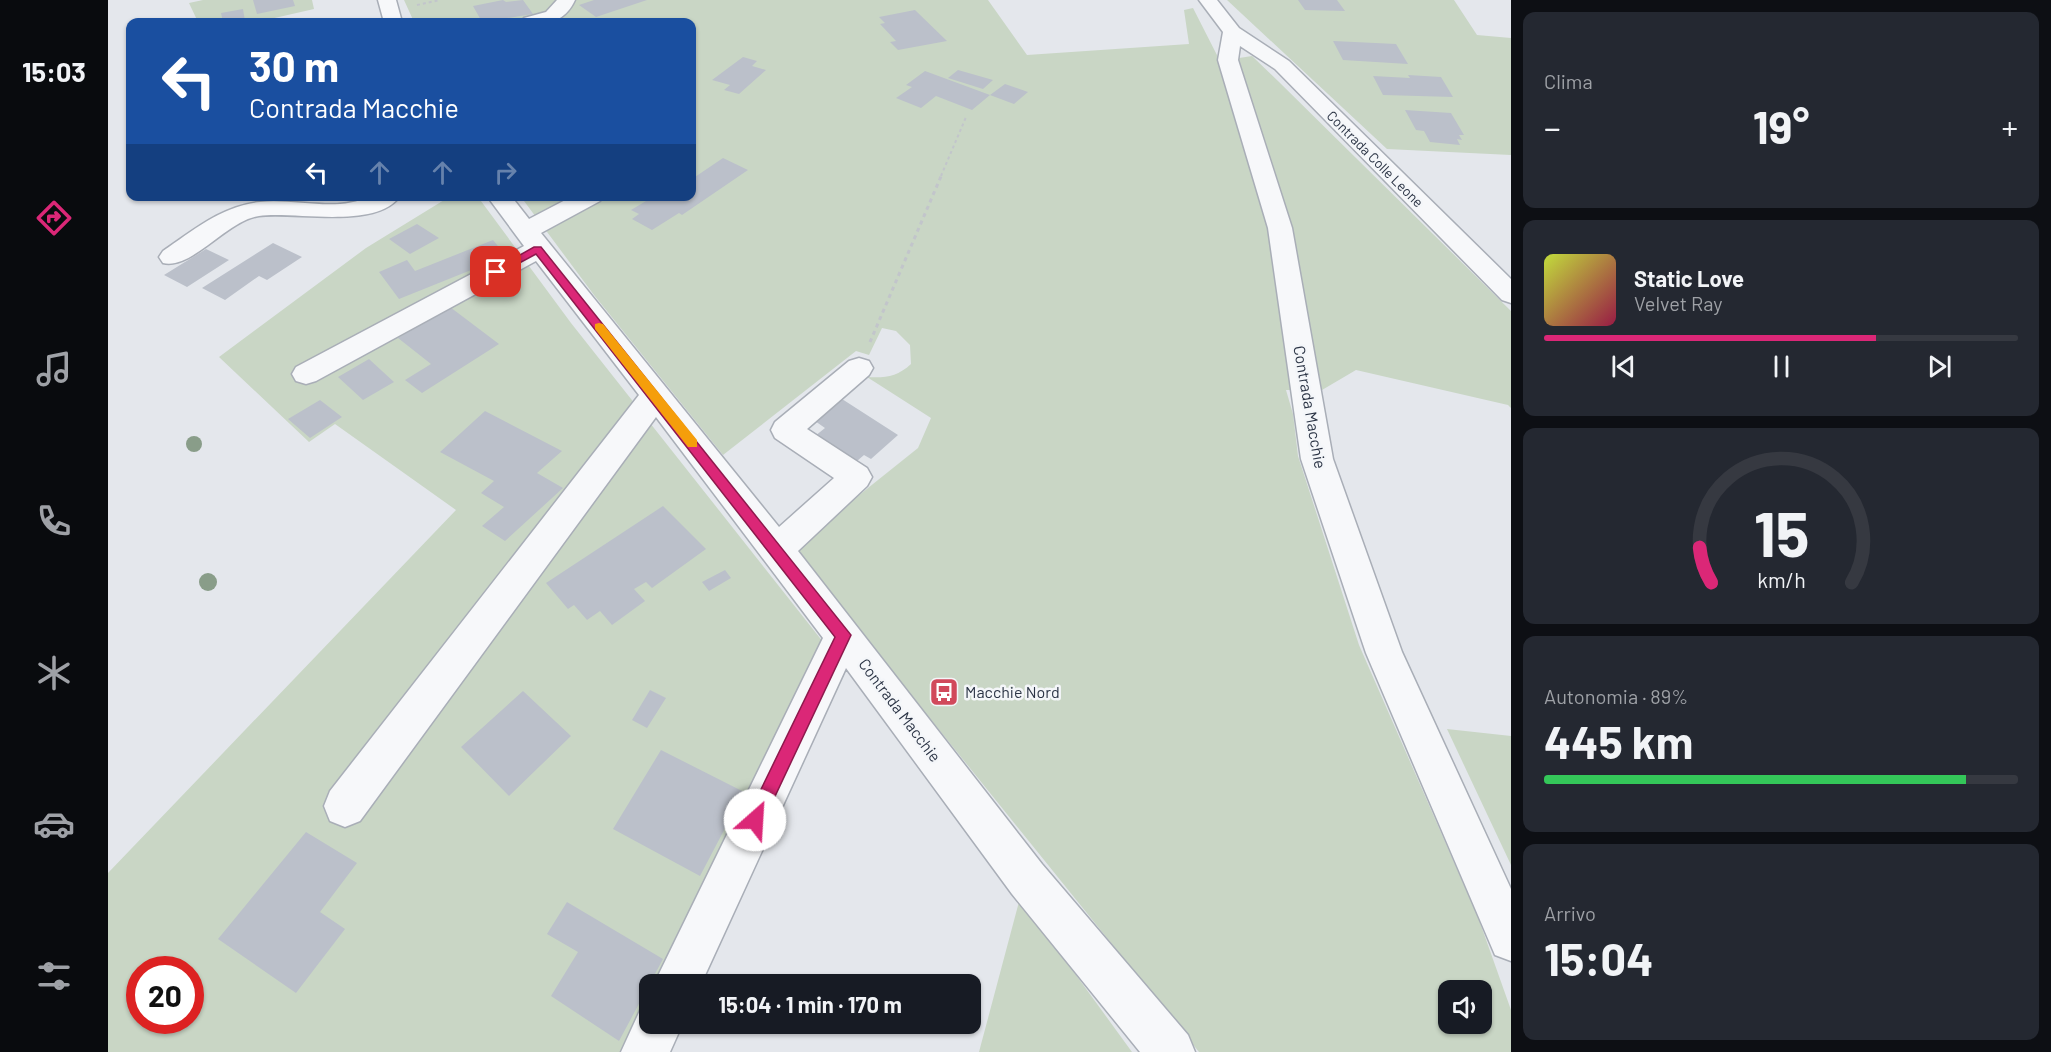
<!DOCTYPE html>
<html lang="it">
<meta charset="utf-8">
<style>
:root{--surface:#171b24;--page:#242831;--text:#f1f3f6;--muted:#9ea1a6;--line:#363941;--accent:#db2777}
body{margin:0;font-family:Barlow,sans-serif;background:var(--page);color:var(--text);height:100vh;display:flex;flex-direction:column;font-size:22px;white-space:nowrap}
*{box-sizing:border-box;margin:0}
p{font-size:20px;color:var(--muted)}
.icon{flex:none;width:33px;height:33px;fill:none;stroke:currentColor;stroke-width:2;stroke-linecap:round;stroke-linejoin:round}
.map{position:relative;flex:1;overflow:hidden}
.details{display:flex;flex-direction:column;gap:12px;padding:12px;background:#0d0f14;width:540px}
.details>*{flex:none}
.banner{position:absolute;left:18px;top:18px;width:570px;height:183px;border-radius:12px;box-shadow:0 2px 4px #0004;background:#1a4fa0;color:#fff;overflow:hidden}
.fabs{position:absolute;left:1330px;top:980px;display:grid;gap:12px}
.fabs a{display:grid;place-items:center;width:54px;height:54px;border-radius:12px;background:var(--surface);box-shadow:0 2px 4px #0004;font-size:30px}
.speed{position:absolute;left:18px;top:956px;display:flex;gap:12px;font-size:30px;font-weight:700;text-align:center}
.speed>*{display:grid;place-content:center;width:78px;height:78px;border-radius:50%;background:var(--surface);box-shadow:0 2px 4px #0004;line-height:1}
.speed .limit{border:9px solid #d22;background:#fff;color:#111}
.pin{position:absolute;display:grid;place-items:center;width:51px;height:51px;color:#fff;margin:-26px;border-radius:12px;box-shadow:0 3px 9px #0006}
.me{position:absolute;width:66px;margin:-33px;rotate:26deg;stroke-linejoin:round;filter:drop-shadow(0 0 4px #0008)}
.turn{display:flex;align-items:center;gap:21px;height:126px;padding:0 24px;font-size:27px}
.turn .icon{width:78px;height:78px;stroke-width:2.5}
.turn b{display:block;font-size:42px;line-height:51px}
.lanes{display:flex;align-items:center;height:57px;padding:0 24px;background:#0003;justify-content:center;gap:30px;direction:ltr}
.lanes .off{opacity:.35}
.big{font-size:45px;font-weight:700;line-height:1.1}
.details .tile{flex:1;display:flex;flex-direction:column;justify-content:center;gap:9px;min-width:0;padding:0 21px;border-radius:12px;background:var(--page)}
.details .dial{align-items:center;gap:0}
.dial svg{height:156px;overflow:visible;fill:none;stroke:var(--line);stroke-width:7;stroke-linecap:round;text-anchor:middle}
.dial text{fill:var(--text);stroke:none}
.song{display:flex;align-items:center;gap:18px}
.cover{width:72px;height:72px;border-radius:9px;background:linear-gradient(135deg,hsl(70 70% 55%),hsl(340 70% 35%))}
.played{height:6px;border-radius:3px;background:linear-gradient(90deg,var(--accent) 70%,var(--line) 70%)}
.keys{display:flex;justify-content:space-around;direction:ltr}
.heat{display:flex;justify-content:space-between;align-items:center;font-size:33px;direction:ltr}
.charge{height:9px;border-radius:4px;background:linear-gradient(90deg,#34c759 89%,var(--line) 0)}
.trip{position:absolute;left:531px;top:974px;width:342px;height:60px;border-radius:12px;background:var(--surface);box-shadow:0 2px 4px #0004;font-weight:700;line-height:60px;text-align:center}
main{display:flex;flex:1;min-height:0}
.menu{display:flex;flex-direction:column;width:108px;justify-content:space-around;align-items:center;background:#090b0e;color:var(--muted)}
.menu .icon{width:42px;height:42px}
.menu .selected{color:var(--accent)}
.menu b{font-size:27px;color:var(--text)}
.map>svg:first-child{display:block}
</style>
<main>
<nav class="menu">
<b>15:03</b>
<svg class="icon selected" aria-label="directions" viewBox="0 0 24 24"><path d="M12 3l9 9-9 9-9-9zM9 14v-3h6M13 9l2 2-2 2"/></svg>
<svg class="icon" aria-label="music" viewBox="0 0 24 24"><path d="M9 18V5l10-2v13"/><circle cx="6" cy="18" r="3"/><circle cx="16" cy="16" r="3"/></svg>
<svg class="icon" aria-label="phone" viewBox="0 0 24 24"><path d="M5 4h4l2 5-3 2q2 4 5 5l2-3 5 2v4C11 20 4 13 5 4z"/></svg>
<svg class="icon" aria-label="climate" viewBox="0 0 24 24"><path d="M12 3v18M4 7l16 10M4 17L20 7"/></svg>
<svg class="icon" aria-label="car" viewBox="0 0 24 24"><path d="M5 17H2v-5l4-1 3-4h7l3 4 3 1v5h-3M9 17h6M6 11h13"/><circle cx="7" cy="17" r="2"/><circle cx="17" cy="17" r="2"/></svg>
<svg class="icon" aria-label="filters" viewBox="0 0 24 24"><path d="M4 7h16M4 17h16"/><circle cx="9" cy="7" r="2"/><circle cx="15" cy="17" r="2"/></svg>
</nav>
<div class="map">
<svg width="1403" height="1052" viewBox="0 0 1403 1052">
<rect width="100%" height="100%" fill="#e4e7ec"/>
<path fill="#c9d6c5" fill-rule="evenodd" d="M95 0H204L206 9 149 22H90L81 3Z
M296 0H880L919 55 1081 44 1076 10 1085 8 1112 61 1144 56 1170 81 1403 311V408L1400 405 1248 370 1214 390H1178L1185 414 1190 456 1251 645 1370 917 1403 1010V1052H1091L686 550 715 524 810 448 823 418 759 377C777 378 789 377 803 364L802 345 788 331 774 328 761 355 748 351 615 455 486 295 413 197 584 196V22H306ZM1341 990H1374V1023H1341Z
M1119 0H1346L1369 35 1403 38V155L1279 149Z
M341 197H370L463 323 738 671 582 984H542V1023L548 1052H0V873L348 510 227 424 201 442 111 357 258 248ZM32 969H82V1020H32Z
M1339 729 1403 736V865Z
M912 898 1024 1052H871Z"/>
<path fill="#bbc0ca" d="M145 0H185L187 6 149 14Z
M395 0 398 2 415 0 425 14 374 22 365 6Z
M486 0H539L488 17 471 5Z
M1190 0H1229L1237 11 1197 10Z
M135 9 137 21 115 22 113 13Z
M807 10 839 41 790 50 782 42 788 41 772 24 777 23 771 17Z
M1225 41 1288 44 1300 64 1235 60Z
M635 57 649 61 644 66 658 70 631 94 616 90 622 85 604 80Z
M850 70 885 80 875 89 840 78Z
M817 71 882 95 897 84 920 92 906 104 882 95 864 110 828 96 813 108 788 98 804 87 798 85Z
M1300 75 1333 77 1345 97 1275 95 1265 76 1302 78Z
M1297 110 1343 113 1356 135H1351L1354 140 1349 139 1352 145 1322 142 1316 131 1308 130Z
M615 158 640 170 574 215 571 213 544 230 524 219 531 214 523 210 538 201 530 196H584V179Z
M309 224 331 238 302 254 281 239Z
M385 240 398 256 291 299 271 272 299 260 307 271Z
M165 243 194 257 159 280 151 276 117 300 94 288Z
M98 249 121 260 79 287 56 275Z
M342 307 391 344 314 393 297 380 323 364 290 338Z
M261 359 286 382 255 400 230 377Z
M734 399 790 435 763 459 756 455 742 467 702 440 717 428 707 421Z
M212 400 234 417 202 438 180 419Z
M377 411 454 451 429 473 455 488 397 541 374 526 396 507 373 493 386 481 332 452Z
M555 506 598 549 544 588 538 582 526 589 537 601 504 625 492 611 479 620 466 605 460 609 438 583Z
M617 570 623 578 601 591 594 582Z
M542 690 558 698 539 728 524 720Z
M415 691 463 736 401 796 353 747Z
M553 750 636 792 592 876 505 829Z
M198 832 249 863 212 912 237 929 188 993 110 939Z
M459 902 555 959 511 1041 443 996 470 952 439 934Z"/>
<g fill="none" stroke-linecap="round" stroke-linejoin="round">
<g stroke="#a9aeb7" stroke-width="3">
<path id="minor" d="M270 0H288L294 22H276Z
M449 0H467C456 24 437 25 414 22L416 18 438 12Z
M1091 0H1109L1131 28 1181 61 1403 279V303L1394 300 1167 69 1132 46 1130 60 1184 228 1225 459 1294 652 1403 889V961L1387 955 1258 653 1193 459 1160 228 1110 60 1115 32Z
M262 196H292C269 230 186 211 151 216 118 221 84 270 55 263L51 257 55 251C86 230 114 206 152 202 187 198 230 213 262 196Z
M379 196H403L421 219 465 196H495L492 201 433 233 671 527 726 478 667 438 663 430 667 422 741 361 751 358 761 361 765 368 761 375 699 429 759 468 764 477 759 486 690 551 934 864 1080 1035 1087 1052H1032L904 894 738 668 593 984H546L715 638 548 417 252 821 237 827 222 821 216 806 222 791 531 395 428 261 208 381 198 384 188 381 184 374 188 367 416 246Z
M542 1003V1023H575L562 1052H513L534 1006Z"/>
</g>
<path stroke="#c2c5cb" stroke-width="2" stroke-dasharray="3 3" stroke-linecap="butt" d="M309 5 332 0
M833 176 858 117"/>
<path stroke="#c2c5cb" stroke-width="3" stroke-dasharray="4 4" stroke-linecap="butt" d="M762 342 834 174"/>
<use href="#minor" fill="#f7f8fa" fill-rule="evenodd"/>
</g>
<g fill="#899d89">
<circle cx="86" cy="444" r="8"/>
<circle cx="100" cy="582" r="9"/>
</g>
<path fill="#db2777" stroke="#8e194d" stroke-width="1.5" d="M426 247H433L743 635 653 826 647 828 641 826 639 820 641 814 727 637 428 254 391 274 382 272Z"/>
<path fill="#f59e0b" d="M491 323 495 324 589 440V447H580L487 329V324Z"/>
<defs>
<g id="bus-square" transform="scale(1.5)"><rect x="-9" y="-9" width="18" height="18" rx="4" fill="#d1495b" stroke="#f4f6f9"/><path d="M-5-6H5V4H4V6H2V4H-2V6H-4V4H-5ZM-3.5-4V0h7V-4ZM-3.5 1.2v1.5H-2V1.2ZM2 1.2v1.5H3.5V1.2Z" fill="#fff"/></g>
</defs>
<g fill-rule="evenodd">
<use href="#bus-square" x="836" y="692"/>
</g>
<g text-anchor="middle" stroke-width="5" stroke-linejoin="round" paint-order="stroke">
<g font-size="14" fill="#2b3445" stroke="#f4f6f9">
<text transform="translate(1267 159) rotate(45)" y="5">Contrada Colle Leone</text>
</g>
<g font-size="16" fill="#2b3445" stroke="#f4f6f9">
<text transform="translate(1202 407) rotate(80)" y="6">Contrada Macchie</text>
<text transform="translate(792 710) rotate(53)" y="6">Contrada Macchie</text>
</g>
<g font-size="16" fill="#2b3445" stroke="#f4f6f9" text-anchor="start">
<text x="857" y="698">Macchie Nord</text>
</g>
</g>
</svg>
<div class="fabs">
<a><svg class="icon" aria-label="sound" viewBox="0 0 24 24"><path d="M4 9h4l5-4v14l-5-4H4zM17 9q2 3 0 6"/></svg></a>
</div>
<div class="speed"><div class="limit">20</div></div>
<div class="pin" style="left:388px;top:272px;background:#d93025"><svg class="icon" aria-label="arrive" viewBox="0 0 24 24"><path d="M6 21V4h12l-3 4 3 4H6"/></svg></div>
<svg class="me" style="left:647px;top:820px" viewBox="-20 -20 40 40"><circle r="19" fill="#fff"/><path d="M0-13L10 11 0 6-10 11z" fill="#db2777"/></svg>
<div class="trip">15:04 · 1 min · 170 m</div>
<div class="banner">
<div class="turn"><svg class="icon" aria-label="left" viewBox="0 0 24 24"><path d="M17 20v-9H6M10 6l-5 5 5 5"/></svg><div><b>30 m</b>Contrada Macchie</div></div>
<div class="lanes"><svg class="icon" aria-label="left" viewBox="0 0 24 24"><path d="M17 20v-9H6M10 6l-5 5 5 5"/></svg><svg class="icon off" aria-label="ahead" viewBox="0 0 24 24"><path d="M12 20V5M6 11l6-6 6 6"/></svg><svg class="icon off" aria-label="ahead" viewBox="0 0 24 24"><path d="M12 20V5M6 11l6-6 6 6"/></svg><svg class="icon off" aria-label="right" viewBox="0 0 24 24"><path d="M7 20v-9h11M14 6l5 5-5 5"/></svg></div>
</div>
</div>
<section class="details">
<div class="tile"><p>Clima</p>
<div class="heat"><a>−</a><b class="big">19°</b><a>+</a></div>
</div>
<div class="tile">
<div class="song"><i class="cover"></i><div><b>Static Love</b><p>Velvet Ray</p></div></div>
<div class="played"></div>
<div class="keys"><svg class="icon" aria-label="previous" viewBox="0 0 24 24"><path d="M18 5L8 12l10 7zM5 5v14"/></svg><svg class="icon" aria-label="pause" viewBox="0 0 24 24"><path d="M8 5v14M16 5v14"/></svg><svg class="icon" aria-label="next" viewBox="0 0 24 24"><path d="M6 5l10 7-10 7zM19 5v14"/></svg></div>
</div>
<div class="tile dial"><svg viewBox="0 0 100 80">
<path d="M14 69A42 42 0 1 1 86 69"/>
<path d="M14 69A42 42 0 0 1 8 51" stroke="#db2777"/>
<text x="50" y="56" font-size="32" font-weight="700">15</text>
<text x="50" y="72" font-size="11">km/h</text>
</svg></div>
<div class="tile"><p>Autonomia · 89%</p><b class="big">445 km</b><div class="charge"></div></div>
<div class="tile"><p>Arrivo</p><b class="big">15:04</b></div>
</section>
</main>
